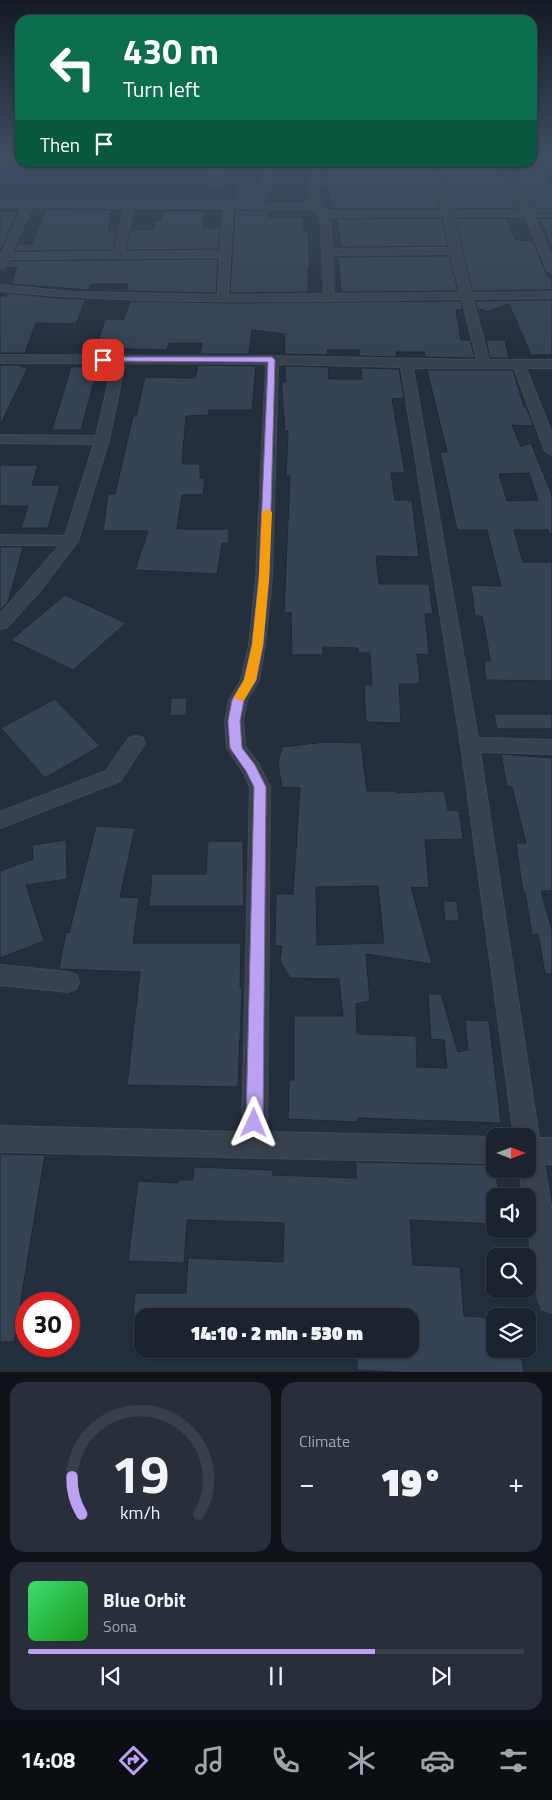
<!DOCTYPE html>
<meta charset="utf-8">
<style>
:root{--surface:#1b232e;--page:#282f3a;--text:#f1f3f6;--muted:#a0a4aa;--line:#39404a;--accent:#bca0f2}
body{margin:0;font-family:"Titillium Web",sans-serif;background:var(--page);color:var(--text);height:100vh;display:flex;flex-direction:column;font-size:19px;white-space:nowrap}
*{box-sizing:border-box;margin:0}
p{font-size:16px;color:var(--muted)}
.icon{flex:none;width:28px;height:28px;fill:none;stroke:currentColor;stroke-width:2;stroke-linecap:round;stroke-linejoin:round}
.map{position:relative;height:1372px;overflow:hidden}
.sheet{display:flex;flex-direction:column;gap:10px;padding:10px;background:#0f1319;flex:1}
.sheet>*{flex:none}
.hud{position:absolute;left:15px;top:15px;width:522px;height:152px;border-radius:15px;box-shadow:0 1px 4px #0004,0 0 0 1px var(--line);background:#0b6e4f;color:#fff;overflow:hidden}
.needle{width:32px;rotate:90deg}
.tools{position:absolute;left:486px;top:1128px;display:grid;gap:10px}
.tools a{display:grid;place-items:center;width:50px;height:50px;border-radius:10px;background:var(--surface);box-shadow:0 1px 4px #0004,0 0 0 1px var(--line);font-size:25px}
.speed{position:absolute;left:15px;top:1292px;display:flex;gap:10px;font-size:25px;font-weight:700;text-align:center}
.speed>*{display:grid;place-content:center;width:65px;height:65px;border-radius:50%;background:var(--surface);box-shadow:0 1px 4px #0004,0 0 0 1px var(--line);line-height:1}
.speed .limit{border:8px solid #d22;background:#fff;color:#111}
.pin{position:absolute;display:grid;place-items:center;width:42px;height:42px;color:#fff;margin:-21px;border-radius:10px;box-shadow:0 2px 8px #0006}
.me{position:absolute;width:55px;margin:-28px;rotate:1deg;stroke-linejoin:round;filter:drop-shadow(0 0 4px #0008)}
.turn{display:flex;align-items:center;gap:18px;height:105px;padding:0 25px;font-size:22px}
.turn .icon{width:65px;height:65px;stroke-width:2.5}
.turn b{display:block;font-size:35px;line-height:42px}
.then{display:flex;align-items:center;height:48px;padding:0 25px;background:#0003;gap:10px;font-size:19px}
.big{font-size:38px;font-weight:800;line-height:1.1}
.sheet .widget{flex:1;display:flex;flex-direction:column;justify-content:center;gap:8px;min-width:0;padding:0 18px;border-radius:15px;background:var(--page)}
.sheet .dial{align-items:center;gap:0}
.dial svg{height:130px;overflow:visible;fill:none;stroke:var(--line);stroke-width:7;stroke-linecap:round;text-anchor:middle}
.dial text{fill:var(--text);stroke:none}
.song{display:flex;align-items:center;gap:15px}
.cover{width:60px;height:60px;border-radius:8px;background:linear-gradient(135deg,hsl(140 70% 55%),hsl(120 70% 35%))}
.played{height:5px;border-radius:2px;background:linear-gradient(90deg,var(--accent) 70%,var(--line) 70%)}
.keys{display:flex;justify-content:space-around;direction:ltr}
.heat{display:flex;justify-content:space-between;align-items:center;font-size:28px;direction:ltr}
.sheet .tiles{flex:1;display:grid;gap:10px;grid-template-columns:1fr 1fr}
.widget:last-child{grid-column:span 2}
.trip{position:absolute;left:134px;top:1308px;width:285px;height:50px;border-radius:15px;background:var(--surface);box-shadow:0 1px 4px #0004,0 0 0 1px var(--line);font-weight:800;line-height:50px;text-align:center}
.tabs{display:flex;height:80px;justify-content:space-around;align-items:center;background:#0b0e12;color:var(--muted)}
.tabs .icon{width:35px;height:35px}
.tabs .on{color:var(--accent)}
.tabs b{font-size:22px;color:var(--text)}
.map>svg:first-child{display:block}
</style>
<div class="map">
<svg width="552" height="1373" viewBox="0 0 552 1373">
<rect width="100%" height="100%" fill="#242f3e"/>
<path fill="#364354" stroke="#1f2835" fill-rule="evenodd" d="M211 162H226L222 190H206Z
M259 162H274L272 190H269L268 201H235L238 183 257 184Z
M324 162H423L428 177H326Z
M435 162H495L498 169H500L519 208 453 209Z
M513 169H542L552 184V208H532Z
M328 187H432L440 209H335L334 201H330Z
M46 209 111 210 108 231H117L113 250 14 251 17 244H32Z
M235 210H268V217L303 218 304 231H308L310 267H308V292L230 293Z
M0 211H17L0 252Z
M163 211H204L202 228H220L218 249 126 250 131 230 154 229 155 221H161Z
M442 218 448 246 341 247 338 222H337L336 219Z
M455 218H506L515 240 533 241 545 271 552 281V290L472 291Z
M539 218H552V247Z
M450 256 458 291 341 292 338 257Z
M218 259 216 293 126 291 128 284H91L89 290 11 284 17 267 7 268 10 261Z
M7 293 58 298 86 299 76 324 36 323 25 353H0V296H6Z
M552 300V355H531L509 304 486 312 485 310H478L475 301Z
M130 301 231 303 461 301 463 310H456L461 340H470L475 358 425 357 424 352H396L397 357 360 356 359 350H327L328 355 285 354 284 334 252 330 249 354H200L202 343H169L167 350 96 348 105 319H124Z
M486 340H505L509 358H490Z
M0 365H21L20 367H28L0 426Z
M198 365 256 366 252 410H209L208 415 186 416 182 464H200V478H205L203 495H182L177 529H229V543H222L217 574 135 570 148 531H103L108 494H115L133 416H136L145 377 195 378Z
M98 366 81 430H52L71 367Z
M285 366 328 367 329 379H362L361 368 399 369 404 398 392 399 405 473H391L395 500H412L419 557 376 556 379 584H429L433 614H425L429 655 417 654 420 684H399L401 723 366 722 364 685H372L370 653H358V648L323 647V655H292L291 613H284L290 476H286L288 431H285L282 391V382H286Z
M427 370H513L524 407H526L534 426 512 425 521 447 531 443 552 495V534H549L548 530H514L523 562H552V681L486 680 484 661H490L488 647 482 616H475L471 585 501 586 487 530H457L440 452H447ZM529 473 538 500 507 501 499 474Z
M0 465H38L32 485H60L48 528H21L28 506H0Z
M0 547H23L8 602 0 611Z
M65 595 126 623 73 670 11 640Z
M171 698H187L186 715 170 716Z
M55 699 100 746 45 778 1 728Z
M494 714H552V729H497Z
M325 742 361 743 367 791H397V793L444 791 448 810 459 811 463 839 425 840 429 888 411 887 432 964 366 954 370 1001 356 1004 357 1034 416 1036 417 1067 447 1068 444 1040 431 1039 428 994H441L458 1052 468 1050 465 1020 489 1021 501 1123 358 1118V1122L288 1119 289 1080H294V1016H343L339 979 290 978 280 961 282 946H275L276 894H293L300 788 282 787 278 764 282 747ZM378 886 384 943 317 945 316 887Z
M501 754 552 758V891H541L552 930V974H545L538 934 532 935 525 892H523L516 843H526L512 787H507Z
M96 826 135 828 120 897 139 898 133 943H241L240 988H242L238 1087 127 1085 140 972 59 969 66 932 69 933Z
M66 840 67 879 26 885 44 941 0 958V871L33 859 32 845Z
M208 841H243L244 906H149L152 874H206Z
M443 901H457L459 921H445Z
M0 1154 45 1155 14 1342H0Z
M356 1162 495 1165 499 1196H495V1224L410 1220 413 1265 460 1267 464 1316 495 1318V1349H521L524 1373H411L357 1370V1349H410V1311L354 1308V1312L264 1308 263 1316 232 1315V1312L169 1311V1315H133L135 1293H186L188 1258 283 1262 284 1223 187 1220 184 1263 128 1261 138 1181 178 1183V1180H193L194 1167 273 1170 272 1175 356 1178Z"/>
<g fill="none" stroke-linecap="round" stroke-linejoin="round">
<g stroke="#414a57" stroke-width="2">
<path id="street" d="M308 162H316L318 179H431L425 162H433L452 211 522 210 499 162H507L531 210H552V216H534L552 258V273L547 270 525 216H453L471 293 552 292V298L473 299 489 360H552V368H526L552 434V455L545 451 514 368H413L478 738 552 740V754L480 752 539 1138H552V1164H544L552 1212V1313L542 1309 538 1299 528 1227V1196H523L519 1169H528V1136H514L461 745 401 367 278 364 272 578 265 645 259 680 247 700 243 721 245 746 258 763 270 787 267 1132 495 1137V1163L0 1152V1126L242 1132 250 787 243 772 227 748 225 721 229 700 241 680 249 645 256 578 266 364 125 363 109 440 78 541 40 591 6 628 0 629V614L60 545H0V535L65 536 94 444 0 443V435L96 436 113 363H0V355L272 356 477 360 462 299C307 301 155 306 0 291V285L73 292 218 295 220 257 9 259 5 267 0 268V256L23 207H0V201L311 203ZM318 185H433L443 211H327L320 204ZM32 207 125 208 114 252 11 253ZM134 208H224L220 251 124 252ZM233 208 315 209 320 215 324 294 228 295ZM444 216 450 248 332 249 330 217ZM451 254 460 293 334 294 332 255Z
M136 736 143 738 145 743 120 781 0 828V812L106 771 129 738Z
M0 965 68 972 76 975 79 982 76 989 68 992 0 985Z"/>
</g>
<use href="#street" fill="#38414e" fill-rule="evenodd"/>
</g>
<linearGradient id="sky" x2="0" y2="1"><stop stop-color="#141a22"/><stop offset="0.45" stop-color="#3f4d63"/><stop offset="1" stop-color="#3f4d63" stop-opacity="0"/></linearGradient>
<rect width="552" height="350" fill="url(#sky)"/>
<path fill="#bca0f2" stroke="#7a689d" d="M103 357H272L275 360 269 578 263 645 256 680 244 700 240 721 242 748 255 765 266 787 263 1123 260 1129 254 1131 249 1129 246 1123 254 787 246 771 230 748 228 721 232 700 244 680 252 645 259 578 268 362 100 361 99 360Z"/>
<path fill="#f59e0b" d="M267 509 272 512 269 578 263 645 256 680 244 700 240 701 234 697 244 680 252 645 259 578 262 512Z"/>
</svg>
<div class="tools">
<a><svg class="needle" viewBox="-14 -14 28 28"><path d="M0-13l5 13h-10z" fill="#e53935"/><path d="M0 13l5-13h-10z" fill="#a0a4aa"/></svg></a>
<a><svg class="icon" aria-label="sound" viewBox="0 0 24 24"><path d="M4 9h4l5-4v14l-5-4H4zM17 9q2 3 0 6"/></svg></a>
<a><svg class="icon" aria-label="search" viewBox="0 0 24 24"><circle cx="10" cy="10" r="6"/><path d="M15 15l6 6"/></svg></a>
<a><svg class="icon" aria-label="layers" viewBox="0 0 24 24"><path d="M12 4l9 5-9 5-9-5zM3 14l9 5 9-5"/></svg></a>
</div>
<div class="speed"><div class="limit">30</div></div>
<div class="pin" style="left:103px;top:360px;background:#d93025"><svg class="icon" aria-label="arrive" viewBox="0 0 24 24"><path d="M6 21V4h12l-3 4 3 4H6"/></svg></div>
<svg class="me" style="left:254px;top:1123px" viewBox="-20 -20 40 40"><path d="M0-17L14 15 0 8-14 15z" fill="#bca0f2" stroke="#fff" stroke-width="4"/></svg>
<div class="trip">14:10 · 2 min · 530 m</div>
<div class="hud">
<div class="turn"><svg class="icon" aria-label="left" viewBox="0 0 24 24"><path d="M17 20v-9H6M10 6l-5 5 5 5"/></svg><div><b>430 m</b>Turn left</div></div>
<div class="then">Then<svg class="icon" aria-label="arrive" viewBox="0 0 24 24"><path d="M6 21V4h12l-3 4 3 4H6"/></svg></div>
</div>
</div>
<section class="sheet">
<div class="tiles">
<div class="widget dial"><svg viewBox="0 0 100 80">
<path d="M14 69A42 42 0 1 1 86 69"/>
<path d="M14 69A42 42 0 0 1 8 46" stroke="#bca0f2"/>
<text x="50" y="56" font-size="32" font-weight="700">19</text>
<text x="50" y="72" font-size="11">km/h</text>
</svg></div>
<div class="widget"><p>Climate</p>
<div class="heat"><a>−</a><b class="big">19°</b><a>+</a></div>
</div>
<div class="widget">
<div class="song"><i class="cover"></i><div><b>Blue Orbit</b><p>Sona</p></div></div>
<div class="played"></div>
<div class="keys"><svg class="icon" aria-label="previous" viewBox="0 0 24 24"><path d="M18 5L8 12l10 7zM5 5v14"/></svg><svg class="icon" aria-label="pause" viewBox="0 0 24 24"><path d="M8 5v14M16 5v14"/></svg><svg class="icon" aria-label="next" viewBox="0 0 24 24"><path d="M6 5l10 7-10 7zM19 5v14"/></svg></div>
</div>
</div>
</section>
<nav class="tabs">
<b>14:08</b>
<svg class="icon on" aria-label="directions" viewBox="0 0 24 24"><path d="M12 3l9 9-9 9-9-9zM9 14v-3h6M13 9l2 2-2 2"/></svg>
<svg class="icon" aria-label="music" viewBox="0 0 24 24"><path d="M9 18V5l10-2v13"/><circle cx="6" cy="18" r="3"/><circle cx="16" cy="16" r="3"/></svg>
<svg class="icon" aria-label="phone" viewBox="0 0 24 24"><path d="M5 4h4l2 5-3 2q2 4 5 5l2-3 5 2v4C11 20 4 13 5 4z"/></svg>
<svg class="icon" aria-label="climate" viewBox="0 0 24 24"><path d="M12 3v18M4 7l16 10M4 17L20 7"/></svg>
<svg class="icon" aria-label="car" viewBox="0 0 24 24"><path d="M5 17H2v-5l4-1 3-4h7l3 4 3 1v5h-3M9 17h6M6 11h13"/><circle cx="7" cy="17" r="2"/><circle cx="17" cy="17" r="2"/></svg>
<svg class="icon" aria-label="filters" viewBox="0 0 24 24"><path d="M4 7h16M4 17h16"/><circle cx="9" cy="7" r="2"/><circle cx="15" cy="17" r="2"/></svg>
</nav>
